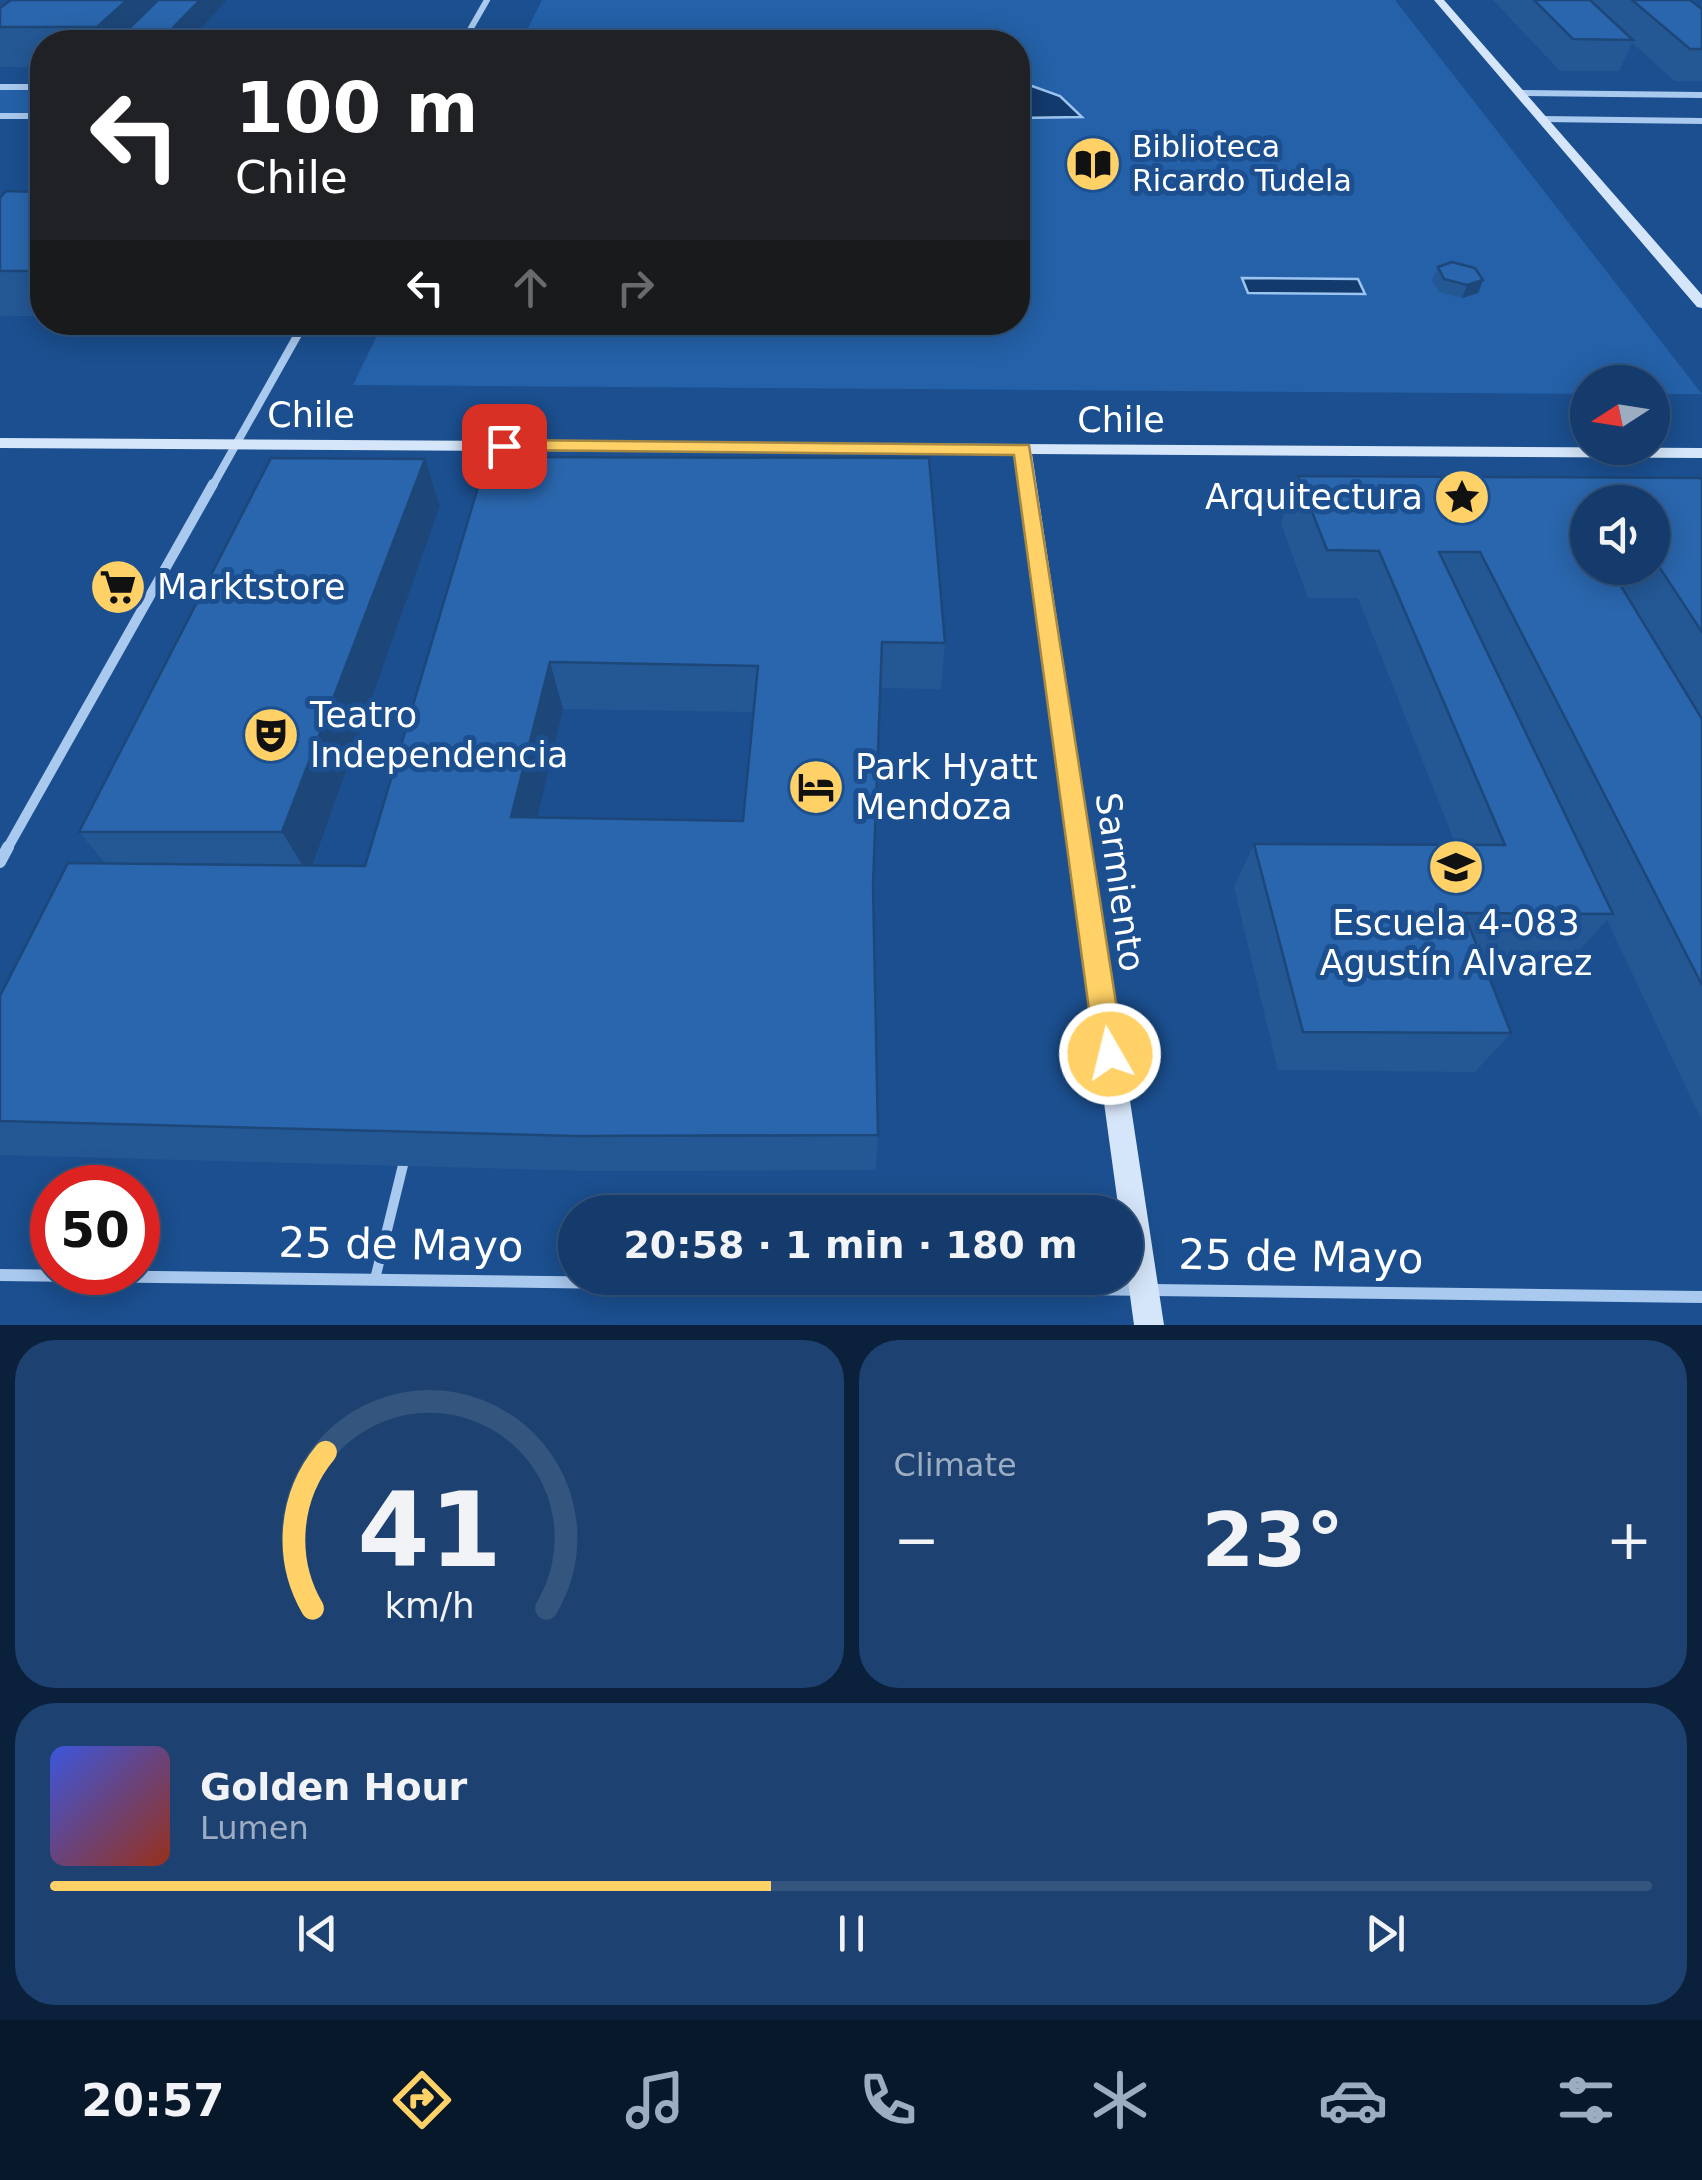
<!DOCTYPE html>
<meta charset="utf-8">
<style>
:root{--surface:#143b6b;--page:#1d4271;--text:#f1f3f6;--muted:#9dadc1;--line:#33557e;--accent:#ffd166}
body{margin:0;font-family:"DejaVu Sans",sans-serif;background:var(--page);color:var(--text);height:100vh;display:flex;flex-direction:column;font-size:38px;white-space:nowrap}
*{box-sizing:border-box;margin:0}
p{font-size:32px;color:var(--muted)}
.icon{flex:none;width:55px;height:55px;fill:none;stroke:currentColor;stroke-width:2;stroke-linecap:round;stroke-linejoin:round}
.map{position:relative;height:1325px;overflow:hidden}
.details{display:flex;flex-direction:column;gap:15px;padding:15px;background:#0b203b;flex:1}
.details>*{flex:none}
.banner{position:absolute;left:30px;top:30px;width:1000px;height:305px;border-radius:40px;box-shadow:0 5px 25px #0003,0 0 0 2px var(--line);background:#202124;color:#fff;overflow:hidden}
.needle{width:65px;rotate:258deg}
.buttons{position:absolute;left:1570px;top:365px;display:grid;gap:20px}
.buttons a{display:grid;place-items:center;width:100px;height:100px;border-radius:50%;background:var(--surface);box-shadow:0 5px 25px #0003,0 0 0 2px var(--line);font-size:50px}
.speed{position:absolute;left:30px;top:1165px;display:flex;gap:20px;font-size:50px;font-weight:700;text-align:center}
.speed>*{display:grid;place-content:center;width:130px;height:130px;border-radius:50%;background:var(--surface);box-shadow:0 5px 25px #0003,0 0 0 2px var(--line);line-height:1}
.speed .limit{border:15px solid #d22;background:#fff;color:#111}
.pin{position:absolute;display:grid;place-items:center;width:85px;height:85px;color:#fff;margin:-42px;border-radius:20px;box-shadow:0 5px 15px #0006}
.me{position:absolute;width:110px;margin:-55px;rotate:352deg;stroke-linejoin:round;filter:drop-shadow(0 0 8px #0008)}
.turn{display:flex;align-items:center;gap:35px;height:210px;padding:0 40px;font-size:45px}
.turn .icon{width:130px;height:130px;stroke-width:2.5}
.turn b{display:block;font-size:70px;line-height:85px}
.lanes{display:flex;align-items:center;height:95px;padding:0 40px;background:#0003;justify-content:center;gap:50px;direction:ltr}
.lanes .off{opacity:.35}
.big{font-size:75px;font-weight:700;line-height:1.1}
.details .widget{flex:1;display:flex;flex-direction:column;justify-content:center;gap:15px;min-width:0;padding:0 35px;border-radius:40px;background:var(--page)}
.details .dial{align-items:center;gap:0}
.dial svg{height:260px;overflow:visible;fill:none;stroke:var(--line);stroke-width:7;stroke-linecap:round;text-anchor:middle}
.dial text{fill:var(--text);stroke:none}
.song{display:flex;align-items:center;gap:30px}
.cover{width:120px;height:120px;border-radius:15px;background:linear-gradient(135deg,hsl(230 70% 55%),hsl(10 70% 35%))}
.played{height:10px;border-radius:5px;background:linear-gradient(90deg,var(--accent) 45%,var(--line) 45%)}
.keys{display:flex;justify-content:space-around;direction:ltr}
.heat{display:flex;justify-content:space-between;align-items:center;font-size:55px;direction:ltr}
.details .tiles{flex:1;display:grid;gap:15px;grid-template-columns:1fr 1fr}
.widget:last-child{grid-column:span 2}
.trip{position:absolute;left:558px;top:1195px;width:585px;height:100px;border-radius:50px;background:var(--surface);box-shadow:0 5px 25px #0003,0 0 0 2px var(--line);font-weight:700;line-height:100px;text-align:center}
.menu{display:flex;height:160px;justify-content:space-around;align-items:center;background:#08182b;color:var(--muted)}
.menu .icon{width:70px;height:70px}
.menu .on{color:var(--accent)}
.menu b{font-size:45px;color:var(--text)}
.map>svg:first-child{display:block}
</style>
<div class="map">
<svg width="1702" height="1325" viewBox="0 0 1702 1325">
<rect width="100%" height="100%" fill="#1b4f8f"/>
<path fill="#2461a8" d="M542 0H1395L1702 394H1653L1652 382H1588L1587 394 353 385 383 323 1018 322V42H521Z
M0 87H42V116H0Z"/>
<path fill="#123a6d" stroke="#9cc4f0" stroke-width="2.5" d="M1018 81 1060 96 1082 117 1018 118Z
M1242 278 1358 279 1365 294 1248 293Z"/>
<g fill="none" stroke-linecap="round" stroke-linejoin="round">
<path stroke="#a9c9ee" stroke-width="10" d="M375 1279 405 1157"/>
<path stroke="#a9c9ee" stroke-width="6" d="M463 42 487 0
M0 87H42
M1520 93 1702 95
M0 116H42
M1542 119 1702 121"/>
<path stroke="#a9c9ee" stroke-width="8" d="M212 487 305 322"/>
<path stroke="#a9c9ee" stroke-width="10" d="M7 849 213 484"/>
<path stroke="#a9c9ee" stroke-width="12" d="M0 862 8 847
M0 1275 1702 1297"/>
<path fill="#d6e6fa" fill-rule="evenodd" d="M1434 0H1444L1702 295V308L1697 307Z
M0 438 1702 448V458L1032 454 1164 1325H1134L1125 1259V1212H1119L1015 454 0 448Z"/>
</g>
<path fill="#245895" fill-rule="evenodd" d="M227 0 188 42H42V67H0V8Z
M1493 0H1690L1702 9V81H1675L1632 43 1619 71H1560Z
M42 192V316H0V198Z
M1438 267 1483 280 1478 293 1462 298 1439 292 1432 280Z
M487 457 945 643 941 689 881 688 874 892 878 1135 876 1170 590 1171 0 1155V996L106 864 79 832 425 459 440 506 313 866H365ZM563 709 753 712 743 821 537 818Z
M1298 476 1702 478V1121L1607 920 1574 956 1481 955 1511 1033 1475 1072 1278 1070 1234 887 1254 844 1456 845 1358 598H1308L1281 523ZM1652 502V568H1588Z"/>
<path fill="#1d4779" d="M127 0H182L139 42H104L97 27Z
M200 0H227L188 42H159Z
M1483 280 1478 293 1462 298 1467 285Z
M425 459 440 506 309 876 282 832Z
M550 662 563 709 527 861 511 817Z"/>
<path fill="#2a66ad" stroke="#1d4779" stroke-width="2.5" fill-rule="evenodd" d="M11 0H127L97 27H0V8Z
M158 0H200L159 42H115Z
M1534 0H1590L1633 40 1573 39Z
M1632 0H1690L1702 9V49H1690Z
M6 191 42 192V271H0V198Z
M1452 262 1475 268 1483 280 1467 285 1444 279 1438 267Z
M487 457 929 458 945 643 882 642 873 885 878 1135 574 1136 0 1121V996L68 863 365 866ZM550 662 758 666 743 821 511 817Z
M271 458 425 459 282 832H79Z
M1298 476 1702 478V632L1652 556V502H1588V568H1610L1702 719V985L1480 552H1439L1613 914 1464 913 1511 1033 1303 1032 1254 844 1505 845 1379 551 1327 550Z"/>
<path fill="#ffd166" stroke="#a68842" stroke-width="2.5" d="M504 440 1029 445 1124 1054 1120 1064 1110 1068 1099 1064 1095 1054 1014 455 498 450 495 446Z"/>
<defs>
<g id="library-disc" transform="scale(2.875)"><circle r="9.5" fill="#ffd166" stroke="#1b4f8f"/><path d="M-6-4Q-3-5.5-.7-3.5V5Q-3 3-6 4ZM6-4Q3-5.5 .7-3.5V5Q3 3 6 4Z" fill="#111"/></g>
<g id="sight-disc" transform="scale(2.875)"><circle r="9.5" fill="#ffd166" stroke="#1b4f8f"/><path d="M0-6L1.8-2.2L6-1.7L2.9 1.2L3.7 5.4L0 3.3L-3.7 5.4L-2.9 1.2L-6-1.7L-1.8-2.2Z" fill="#111"/></g>
<g id="supermarket-disc" transform="scale(2.875)"><circle r="9.5" fill="#ffd166" stroke="#1b4f8f"/><path d="M-6-5.5h2.5l.6 2H6L4.5 2H-2.5L-4.4-4H-6ZM-1.5 3.2a1.3 1.3 0 1 0 .1 0ZM3 3.2a1.3 1.3 0 1 0 .1 0Z" fill="#111"/></g>
<g id="theatre-disc" transform="scale(2.875)"><circle r="9.5" fill="#ffd166" stroke="#1b4f8f"/><path d="M-5-5.5Q0-4 5-5.5V0Q5 5 0 6Q-5 5-5 0ZM-3.3-2.5H-1v1.5H-3.3ZM1-2.5H3.3v1.5H1ZM-2.8 1Q0 5.5 2.8 1Z" fill="#111"/></g>
<g id="hotel-disc" transform="scale(2.875)"><circle r="9.5" fill="#ffd166" stroke="#1b4f8f"/><path d="M-6-4.5h1.5V1H6V5H4.5V3h-9V5H-6ZM-4 0a1.8 1.8 0 1 1 3.6 0ZM.5 0V-2.5h3Q6-2.5 6 0Z" fill="#111"/></g>
<g id="school-disc" transform="scale(2.875)"><circle r="9.5" fill="#ffd166" stroke="#1b4f8f"/><path d="M0-5L7-2L0 1L-7-2ZM-4 1L0 2.5L4 1V4Q0 6-4 4Z" fill="#111"/></g>
</defs>
<g fill-rule="evenodd">
<use href="#library-disc" x="1093" y="164"/>
<use href="#sight-disc" x="1462" y="497"/>
<use href="#supermarket-disc" x="118" y="587"/>
<use href="#theatre-disc" x="271" y="735"/>
<use href="#hotel-disc" x="816" y="787"/>
<use href="#school-disc" x="1456" y="867"/>
</g>
<g text-anchor="middle" stroke-width="10" stroke-linejoin="round" paint-order="stroke">
<g font-size="30" fill="#fff" stroke="#1b4f8f" text-anchor="start">
<text x="1132" y="157">Biblioteca<tspan x="1132" dy="34">Ricardo Tudela</tspan></text>
</g>
<g font-size="35" fill="#fff" stroke="#1b4f8f">
<text x="311" y="427">Chile</text>
<text x="1121" y="432">Chile</text>
<text transform="translate(1120 882) rotate(82)" y="12">Sarmiento</text>
</g>
<g font-size="35" fill="#fff" stroke="#1b4f8f" text-anchor="start">
<text x="1423" y="509" text-anchor="end">Arquitectura</text>
<text x="157" y="599">Marktstore</text>
<text x="310" y="727">Teatro<tspan x="310" dy="40">Independencia</tspan></text>
<text x="855" y="779">Park Hyatt<tspan x="855" dy="40">Mendoza</tspan></text>
<text x="1456" y="935" text-anchor="middle">Escuela 4-083<tspan x="1456" dy="40">Agustín Alvarez</tspan></text>
</g>
<g font-size="42" fill="#fff" stroke="#1b4f8f">
<text transform="translate(401 1244) rotate(1)" y="15">25 de Mayo</text>
<text transform="translate(1301 1256) rotate(1)" y="15">25 de Mayo</text>
</g>
</g>
</svg>
<div class="buttons">
<a><svg class="needle" viewBox="-14 -14 28 28"><path d="M0-13l5 13h-10z" fill="#e53935"/><path d="M0 13l5-13h-10z" fill="#9dadc1"/></svg></a>
<a><svg class="icon" aria-label="sound" viewBox="0 0 24 24"><path d="M4 9h4l5-4v14l-5-4H4zM17 9q2 3 0 6"/></svg></a>
</div>
<div class="speed"><div class="limit">50</div></div>
<div class="pin" style="left:504px;top:446px;background:#d93025"><svg class="icon" aria-label="arrive" viewBox="0 0 24 24"><path d="M6 21V4h12l-3 4 3 4H6"/></svg></div>
<svg class="me" style="left:1110px;top:1054px" viewBox="-20 -20 40 40"><circle r="17" fill="#ffd166" stroke="#fff" stroke-width="3"/><path d="M0-11L8 9 0 5-8 9z" fill="#fff"/></svg>
<div class="trip">20:58 · 1 min · 180 m</div>
<div class="banner">
<div class="turn"><svg class="icon" aria-label="left" viewBox="0 0 24 24"><path d="M17 20v-9H6M10 6l-5 5 5 5"/></svg><div><b>100 m</b>Chile</div></div>
<div class="lanes"><svg class="icon" aria-label="left" viewBox="0 0 24 24"><path d="M17 20v-9H6M10 6l-5 5 5 5"/></svg><svg class="icon off" aria-label="ahead" viewBox="0 0 24 24"><path d="M12 20V5M6 11l6-6 6 6"/></svg><svg class="icon off" aria-label="right" viewBox="0 0 24 24"><path d="M7 20v-9h11M14 6l5 5-5 5"/></svg></div>
</div>
</div>
<section class="details">
<div class="tiles">
<div class="widget dial"><svg viewBox="0 0 100 80">
<path d="M14 69A42 42 0 1 1 86 69"/>
<path d="M14 69A42 42 0 0 1 18 21" stroke="#ffd166"/>
<text x="50" y="56" font-size="32" font-weight="700">41</text>
<text x="50" y="72" font-size="11">km/h</text>
</svg></div>
<div class="widget"><p>Climate</p>
<div class="heat"><a>−</a><b class="big">23°</b><a>+</a></div>
</div>
<div class="widget">
<div class="song"><i class="cover"></i><div><b>Golden Hour</b><p>Lumen</p></div></div>
<div class="played"></div>
<div class="keys"><svg class="icon" aria-label="previous" viewBox="0 0 24 24"><path d="M18 5L8 12l10 7zM5 5v14"/></svg><svg class="icon" aria-label="pause" viewBox="0 0 24 24"><path d="M8 5v14M16 5v14"/></svg><svg class="icon" aria-label="next" viewBox="0 0 24 24"><path d="M6 5l10 7-10 7zM19 5v14"/></svg></div>
</div>
</div>
</section>
<nav class="menu">
<b>20:57</b>
<svg class="icon on" aria-label="directions" viewBox="0 0 24 24"><path d="M12 3l9 9-9 9-9-9zM9 14v-3h6M13 9l2 2-2 2"/></svg>
<svg class="icon" aria-label="music" viewBox="0 0 24 24"><path d="M9 18V5l10-2v13"/><circle cx="6" cy="18" r="3"/><circle cx="16" cy="16" r="3"/></svg>
<svg class="icon" aria-label="phone" viewBox="0 0 24 24"><path d="M5 4h4l2 5-3 2q2 4 5 5l2-3 5 2v4C11 20 4 13 5 4z"/></svg>
<svg class="icon" aria-label="climate" viewBox="0 0 24 24"><path d="M12 3v18M4 7l16 10M4 17L20 7"/></svg>
<svg class="icon" aria-label="car" viewBox="0 0 24 24"><path d="M5 17H2v-5l4-1 3-4h7l3 4 3 1v5h-3M9 17h6M6 11h13"/><circle cx="7" cy="17" r="2"/><circle cx="17" cy="17" r="2"/></svg>
<svg class="icon" aria-label="filters" viewBox="0 0 24 24"><path d="M4 7h16M4 17h16"/><circle cx="9" cy="7" r="2"/><circle cx="15" cy="17" r="2"/></svg>
</nav>
